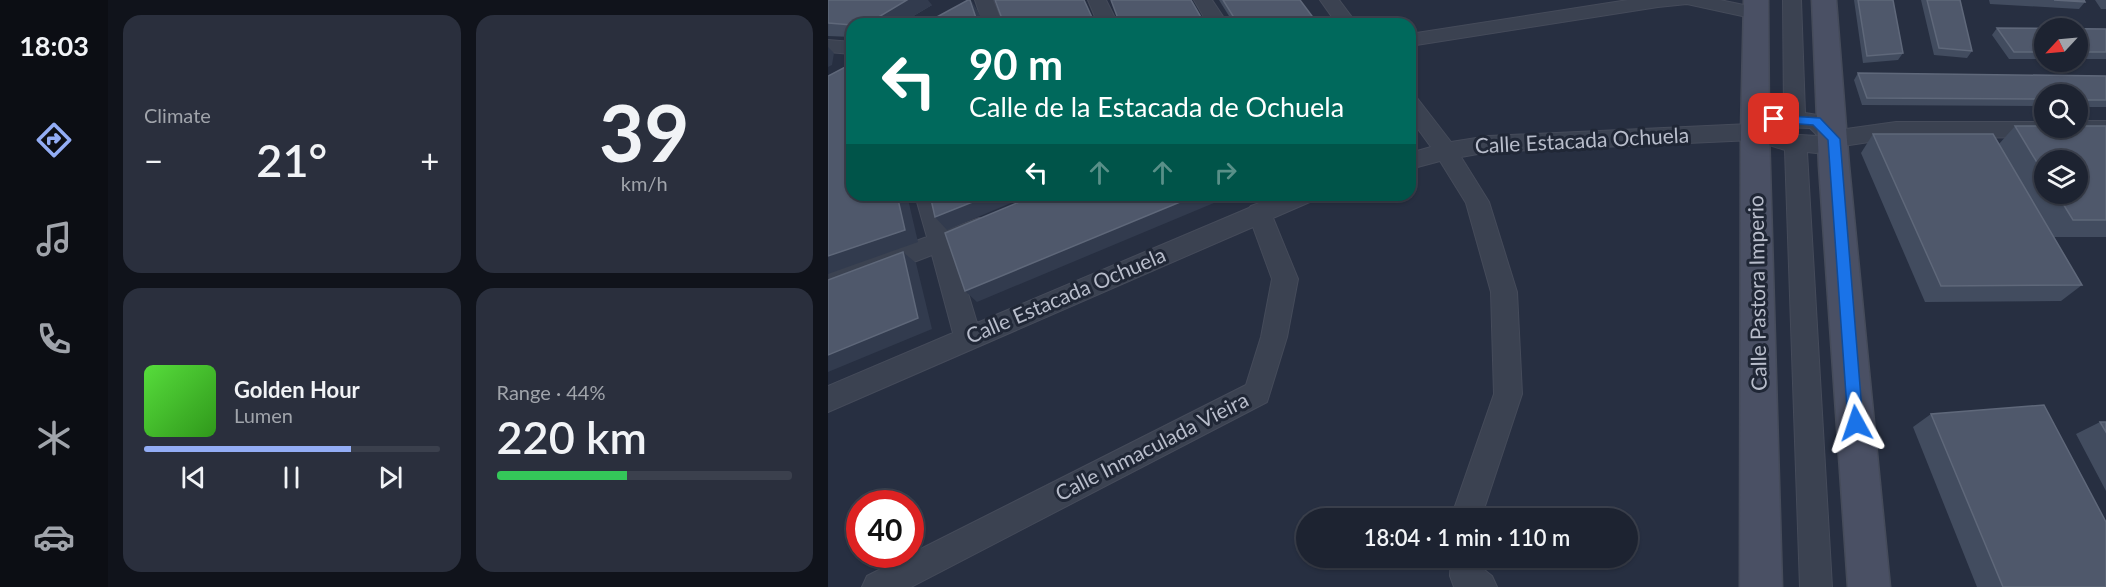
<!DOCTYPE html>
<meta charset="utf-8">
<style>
:root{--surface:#1d2331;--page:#2a2f3d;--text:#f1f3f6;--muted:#a0a4ab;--line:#3b404d;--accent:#93adf5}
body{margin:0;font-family:Lato,sans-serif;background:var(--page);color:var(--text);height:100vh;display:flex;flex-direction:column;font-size:22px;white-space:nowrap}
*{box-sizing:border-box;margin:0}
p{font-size:20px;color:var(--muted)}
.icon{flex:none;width:33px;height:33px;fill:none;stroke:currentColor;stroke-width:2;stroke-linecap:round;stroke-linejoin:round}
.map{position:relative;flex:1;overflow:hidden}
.details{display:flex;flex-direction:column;gap:15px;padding:15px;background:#10131b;width:720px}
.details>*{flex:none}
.guide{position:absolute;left:18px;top:18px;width:570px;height:183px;border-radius:18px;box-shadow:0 2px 4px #0004,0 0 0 2px var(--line);background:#00695c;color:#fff;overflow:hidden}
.needle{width:39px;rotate:244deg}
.fabs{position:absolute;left:1206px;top:18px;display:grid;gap:12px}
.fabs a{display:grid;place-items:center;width:54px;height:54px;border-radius:50%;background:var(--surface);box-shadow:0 2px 4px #0004,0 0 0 2px var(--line);font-size:30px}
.speed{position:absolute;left:18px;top:490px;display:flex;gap:12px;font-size:30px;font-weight:700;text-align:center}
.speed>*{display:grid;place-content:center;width:78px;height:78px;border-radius:50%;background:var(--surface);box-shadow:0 2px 4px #0004,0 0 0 2px var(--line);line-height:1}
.speed .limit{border:9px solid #d22;background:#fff;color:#111}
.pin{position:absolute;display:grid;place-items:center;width:51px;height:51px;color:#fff;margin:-26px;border-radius:12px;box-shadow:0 3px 9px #0006}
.me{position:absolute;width:66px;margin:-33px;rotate:355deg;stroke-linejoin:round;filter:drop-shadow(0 0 4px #0008)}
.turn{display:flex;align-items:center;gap:21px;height:126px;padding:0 24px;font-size:27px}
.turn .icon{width:78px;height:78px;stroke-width:2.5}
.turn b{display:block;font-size:42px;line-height:51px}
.lanes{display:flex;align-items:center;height:57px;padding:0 24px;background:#0003;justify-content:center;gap:30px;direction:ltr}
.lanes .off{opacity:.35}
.big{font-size:45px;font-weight:600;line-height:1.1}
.details .tile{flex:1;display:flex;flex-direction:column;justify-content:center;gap:9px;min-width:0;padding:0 21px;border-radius:18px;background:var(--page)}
.details .dial{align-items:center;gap:0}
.dial b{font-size:78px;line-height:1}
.song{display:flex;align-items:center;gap:18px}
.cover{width:72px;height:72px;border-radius:9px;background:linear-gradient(135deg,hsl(110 70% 55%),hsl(110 70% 35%))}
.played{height:6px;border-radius:3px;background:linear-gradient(90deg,var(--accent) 70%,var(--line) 70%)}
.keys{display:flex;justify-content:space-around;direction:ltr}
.heat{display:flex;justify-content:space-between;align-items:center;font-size:33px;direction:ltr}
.charge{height:9px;border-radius:4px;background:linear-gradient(90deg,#34c759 44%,var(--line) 0)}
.details .tiles{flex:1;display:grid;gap:15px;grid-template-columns:repeat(2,1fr)}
.trip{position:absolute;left:468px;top:508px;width:342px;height:60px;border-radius:30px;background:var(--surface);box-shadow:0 2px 4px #0004,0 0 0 2px var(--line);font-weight:600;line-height:60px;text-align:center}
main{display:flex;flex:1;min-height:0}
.tab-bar{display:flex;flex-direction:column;width:108px;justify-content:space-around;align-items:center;background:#0c0e14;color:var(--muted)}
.tab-bar .icon{width:42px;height:42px}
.tab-bar .on{color:var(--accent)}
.tab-bar b{font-size:27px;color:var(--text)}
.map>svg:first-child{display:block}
</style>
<main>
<nav class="tab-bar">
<b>18:03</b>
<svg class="icon on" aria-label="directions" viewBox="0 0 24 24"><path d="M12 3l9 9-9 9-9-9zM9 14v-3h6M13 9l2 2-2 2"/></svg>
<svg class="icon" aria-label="music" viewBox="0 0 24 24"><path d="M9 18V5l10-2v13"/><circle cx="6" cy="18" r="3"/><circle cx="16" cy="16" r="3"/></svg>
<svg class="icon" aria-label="phone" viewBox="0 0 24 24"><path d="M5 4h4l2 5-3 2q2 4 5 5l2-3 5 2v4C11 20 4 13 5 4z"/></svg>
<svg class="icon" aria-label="climate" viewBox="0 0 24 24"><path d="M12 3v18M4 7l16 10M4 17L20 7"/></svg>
<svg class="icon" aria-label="car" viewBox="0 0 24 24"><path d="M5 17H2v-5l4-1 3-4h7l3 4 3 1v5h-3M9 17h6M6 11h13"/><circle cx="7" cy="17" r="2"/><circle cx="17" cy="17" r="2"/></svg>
</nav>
<section class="details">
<div class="tiles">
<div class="tile"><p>Climate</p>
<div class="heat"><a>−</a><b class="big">21°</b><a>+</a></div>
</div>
<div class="tile dial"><b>39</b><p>km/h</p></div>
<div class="tile">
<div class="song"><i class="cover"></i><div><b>Golden Hour</b><p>Lumen</p></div></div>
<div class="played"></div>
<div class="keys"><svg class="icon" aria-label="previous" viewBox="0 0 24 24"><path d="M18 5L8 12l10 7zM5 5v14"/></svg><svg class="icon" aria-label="pause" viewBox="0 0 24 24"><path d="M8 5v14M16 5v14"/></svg><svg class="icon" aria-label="next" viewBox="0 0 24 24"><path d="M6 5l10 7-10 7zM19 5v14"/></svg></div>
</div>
<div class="tile"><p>Range · 44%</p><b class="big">220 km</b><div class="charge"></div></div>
</div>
</section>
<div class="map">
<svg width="1278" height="587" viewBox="0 0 1278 587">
<rect width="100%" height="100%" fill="#272f41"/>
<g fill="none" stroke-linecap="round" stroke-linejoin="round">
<g stroke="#454b5a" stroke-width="2">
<path id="street" d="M147 0H165L175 24H155Z
M260 0H278L290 24H270Z
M366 0H384L400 24H380Z
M492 0H511L529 24H509Z
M800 0H892L935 9 937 13 935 17 928 19 859 4 830 7 582 46V34Z
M955 0H973L977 113 996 116 1011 130 1068 122H1216V128H1250V121H1278V137L1068 138 1008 147 988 153 979 152 1004 587H972L957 150 925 140 661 152 633 157 661 202 689 292 694 394 656 509V519H626V509L666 394 663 292 638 203 612 161 582 169V153L603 147 582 118V96L589 98 623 142 661 136 922 124 938 114 956 112ZM950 127 982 128 990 136 954 134 945 130Z
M0 40 24 42V54L0 52Z
M87 195H111L121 229 151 218 159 220 163 227 159 234 126 247 149 323 421 208 423 206 453 195H488L484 201 445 218 470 279 459 337 439 402 83 587H34L39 576 418 385 433 337 444 279 425 227 0 412V386L125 333 104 255 0 295V273L99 237Z
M623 558H655L654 568 664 576 669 587H626L622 576Z"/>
</g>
<g stroke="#454b5a" stroke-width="3">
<path id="secondary" d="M916 0H940L941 132 954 587H912L913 132Z
M984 0H1008L1021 166 1062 587H1020L991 166Z"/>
</g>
<use href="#street" fill="#3b4251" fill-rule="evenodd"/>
<use href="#secondary" fill="#4a5064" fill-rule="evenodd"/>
</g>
<path fill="#424c5f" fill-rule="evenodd" d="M0 0 104 5 72 24H24V37L0 36Z
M391 0H472L490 24H406Z
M1026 0H1065L1075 53 1070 60 1035 63Z
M1093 0H1132L1144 51 1139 58 1106 55Z
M1161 0H1256L1257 2 1251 9 1162 4Z
M1267 0H1278V9H1273Z
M1169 28 1278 29V59H1250V28H1216V59H1181L1164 35Z
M1030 73 1278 76V107H1250V94H1216V106L1034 105 1026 80Z
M1187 126H1278V237H1226L1254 285 1233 301 1097 302 1033 153 1045 134 1171 144ZM1216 160 1250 194H1216Z
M1103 414 1278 587H1149L1085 427Z
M1272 422H1278V491L1248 434Z"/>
<path fill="#323b4e" d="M79 0H100L104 5 72 24H39Z
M143 0 151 13 155 24H150Z
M0 47 6 53 4 65 0 67Z
M69 195H79L90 242 0 274V256Z
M162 195H202L119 230 107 217Z
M369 195H405L149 302 137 291Z
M75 252 88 263 104 329 0 372V355Z"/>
<path fill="#4f586b" stroke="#5f687a" stroke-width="1.5" d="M0 0H79L39 24 24 25 0 23Z
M140 0H142L150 24H96Z
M167 0H256L267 24H176Z
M283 0H363L377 24H292Z
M395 0H472L490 24H410Z
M1030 0H1065L1075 53 1039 56Z
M1099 0H1132L1144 51 1111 48Z
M1226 0H1256L1257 2Z
M1169 28 1278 29V52H1250V28H1216V52H1186Z
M23 64H24V195H69L77 230 0 256V76Z
M1030 73 1278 76V100H1250V94H1216V99L1039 98Z
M1187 126H1216V128H1250V126H1278V220H1245L1229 194H1250V160H1216V174Z
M1045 134H1165L1254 285 1113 286Z
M102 195H162L107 217Z
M208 195H369L137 291 117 233Z
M75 252 90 318 0 355V280Z
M1216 405 1278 522V587H1175L1103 414Z
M1272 422H1278V432Z"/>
<path fill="#1a73e8" stroke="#114b97" stroke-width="1.5" d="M946 115 992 118 1012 139 1035 423 1033 428 1028 430 1022 428 1020 423 1000 140 985 125 942 122 940 119Z"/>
<g text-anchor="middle" stroke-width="6" stroke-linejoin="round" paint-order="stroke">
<g font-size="21" fill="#b8bdcb" stroke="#202736">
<text transform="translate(754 141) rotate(-3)" y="7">Calle Estacada Ochuela</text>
<text transform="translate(930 293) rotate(-91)" y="7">Calle Pastora Imperio</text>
<text transform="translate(238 296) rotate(-23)" y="7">Calle Estacada Ochuela</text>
<text transform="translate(324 447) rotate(-27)" y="7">Calle Inmaculada Vieira</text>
</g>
</g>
</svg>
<div class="fabs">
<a><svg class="needle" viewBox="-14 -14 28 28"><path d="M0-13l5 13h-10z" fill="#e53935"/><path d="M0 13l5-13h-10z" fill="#a0a4ab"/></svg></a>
<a><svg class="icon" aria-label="search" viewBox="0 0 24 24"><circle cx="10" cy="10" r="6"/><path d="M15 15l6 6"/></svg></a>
<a><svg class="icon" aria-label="layers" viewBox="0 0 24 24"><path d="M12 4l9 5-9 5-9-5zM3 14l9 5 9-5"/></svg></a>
</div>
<div class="speed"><div class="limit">40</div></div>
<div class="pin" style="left:946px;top:119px;background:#d93025"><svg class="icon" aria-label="arrive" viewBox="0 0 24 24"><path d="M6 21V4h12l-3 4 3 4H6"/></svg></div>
<svg class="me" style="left:1028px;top:423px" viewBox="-20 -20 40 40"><path d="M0-17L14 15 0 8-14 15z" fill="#1a73e8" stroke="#fff" stroke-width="4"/></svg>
<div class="trip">18:04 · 1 min · 110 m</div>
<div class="guide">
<div class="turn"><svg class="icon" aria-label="left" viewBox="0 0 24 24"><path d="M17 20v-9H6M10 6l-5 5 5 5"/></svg><div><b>90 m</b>Calle de la Estacada de Ochuela</div></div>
<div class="lanes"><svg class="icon" aria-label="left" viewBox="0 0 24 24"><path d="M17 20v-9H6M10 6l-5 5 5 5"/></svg><svg class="icon off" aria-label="ahead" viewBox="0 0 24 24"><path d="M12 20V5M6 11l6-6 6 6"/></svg><svg class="icon off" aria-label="ahead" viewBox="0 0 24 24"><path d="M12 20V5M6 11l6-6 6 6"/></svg><svg class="icon off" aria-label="right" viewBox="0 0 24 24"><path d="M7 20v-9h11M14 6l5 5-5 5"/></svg></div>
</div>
</div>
</main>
